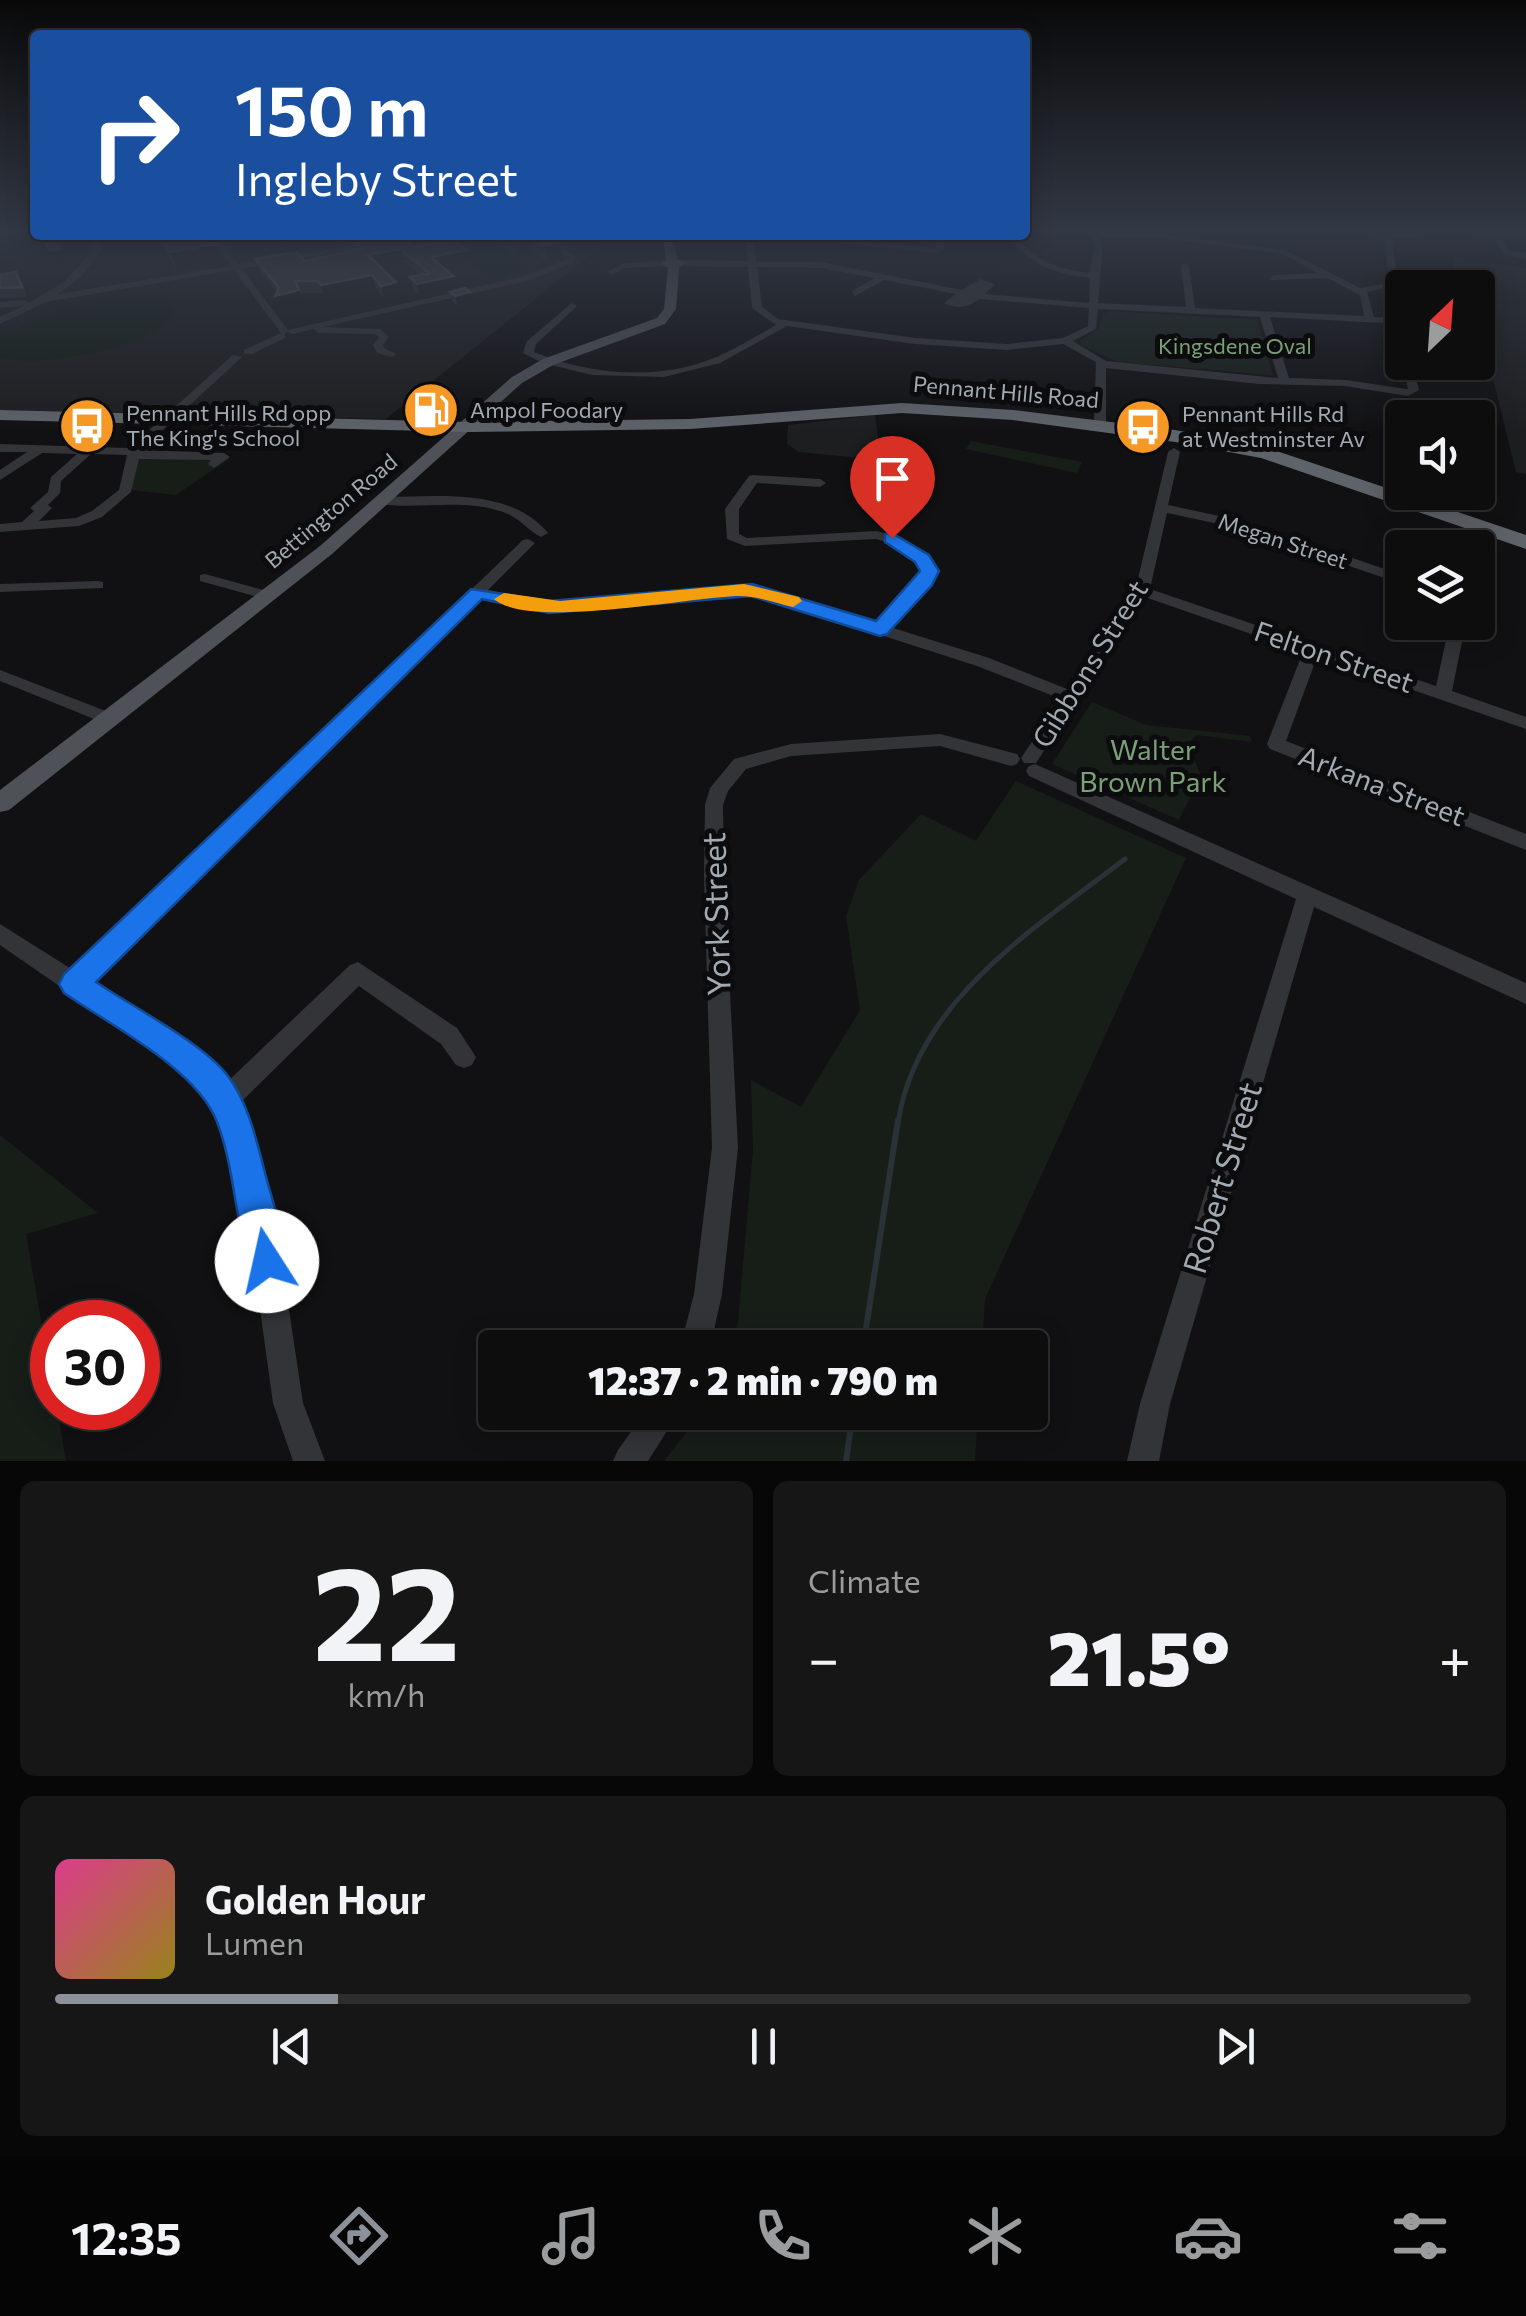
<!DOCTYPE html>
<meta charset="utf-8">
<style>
:root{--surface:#0d0d0e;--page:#161617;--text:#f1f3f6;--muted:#9a9c9e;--line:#2d2d2e;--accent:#8c9099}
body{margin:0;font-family:Commissioner,sans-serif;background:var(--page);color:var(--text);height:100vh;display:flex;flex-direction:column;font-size:38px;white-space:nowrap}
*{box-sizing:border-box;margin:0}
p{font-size:32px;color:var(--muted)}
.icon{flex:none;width:55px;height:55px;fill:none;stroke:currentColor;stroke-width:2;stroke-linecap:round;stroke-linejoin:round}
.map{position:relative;height:1461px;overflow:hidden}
.drawer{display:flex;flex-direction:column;gap:20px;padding:20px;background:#070708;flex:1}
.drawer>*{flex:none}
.hud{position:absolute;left:30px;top:30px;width:1000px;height:210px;border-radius:10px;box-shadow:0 5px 25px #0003,0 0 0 2px var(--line);background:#1a4fa0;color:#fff;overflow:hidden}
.needle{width:65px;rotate:25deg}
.fabs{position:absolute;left:1385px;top:270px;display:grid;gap:20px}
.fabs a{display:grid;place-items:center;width:110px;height:110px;border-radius:10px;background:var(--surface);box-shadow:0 5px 25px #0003,0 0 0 2px var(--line);font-size:50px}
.speed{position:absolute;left:30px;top:1300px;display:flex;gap:20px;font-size:50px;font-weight:700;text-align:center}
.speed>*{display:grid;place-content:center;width:130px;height:130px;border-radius:50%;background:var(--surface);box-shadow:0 5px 25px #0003,0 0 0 2px var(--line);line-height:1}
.speed .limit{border:15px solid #d22;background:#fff;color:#111}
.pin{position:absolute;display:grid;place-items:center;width:85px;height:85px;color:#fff;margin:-102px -42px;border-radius:50% 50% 50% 0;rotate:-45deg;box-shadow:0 0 10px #0007}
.pin .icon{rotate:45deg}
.me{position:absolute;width:110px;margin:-55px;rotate:350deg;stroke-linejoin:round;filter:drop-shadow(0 0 8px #0008)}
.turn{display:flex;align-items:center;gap:35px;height:210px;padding:0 40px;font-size:45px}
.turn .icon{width:130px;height:130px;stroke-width:2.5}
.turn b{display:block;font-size:70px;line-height:85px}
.big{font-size:75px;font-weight:800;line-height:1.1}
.drawer .card{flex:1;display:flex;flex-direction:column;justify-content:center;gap:15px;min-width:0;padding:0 35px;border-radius:15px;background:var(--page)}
.drawer .dial{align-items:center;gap:0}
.dial b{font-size:130px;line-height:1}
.song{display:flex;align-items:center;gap:30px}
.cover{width:120px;height:120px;border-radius:15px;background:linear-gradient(135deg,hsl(330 70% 55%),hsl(50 70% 35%))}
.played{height:10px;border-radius:5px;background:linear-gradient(90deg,var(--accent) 20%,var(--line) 20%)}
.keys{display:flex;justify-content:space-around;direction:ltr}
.heat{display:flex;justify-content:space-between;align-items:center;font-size:55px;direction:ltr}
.drawer .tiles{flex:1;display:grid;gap:20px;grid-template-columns:1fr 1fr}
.card:last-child{grid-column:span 2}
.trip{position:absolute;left:478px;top:1330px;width:570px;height:100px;border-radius:10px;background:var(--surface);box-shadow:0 5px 25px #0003,0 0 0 2px var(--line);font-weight:800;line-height:100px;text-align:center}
.tab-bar{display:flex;height:160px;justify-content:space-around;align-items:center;background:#050506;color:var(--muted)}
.tab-bar .icon{width:70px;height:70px}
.tab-bar .on{color:var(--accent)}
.tab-bar b{font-size:45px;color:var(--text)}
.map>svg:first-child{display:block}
</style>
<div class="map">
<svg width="1526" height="1461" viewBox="0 0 1526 1461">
<rect width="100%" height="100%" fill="#111113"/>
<path fill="#1d1e20" d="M0 229H35V235H615L386 419 0 410Z
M1453 258 1526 268V474L1516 472 1489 363 1478 358V288L1456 287Z
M875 415 881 460 799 452 787 444 788 425Z"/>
<path fill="#171e18" d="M493 244 530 271 492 279 457 251Z
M151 299 173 305 176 314C143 350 46 367 0 358V339C40 309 103 299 151 299Z
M1110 311 1257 320 1273 375 1118 362 1081 345 1080 341 1098 329 1105 313Z
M971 441 1082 462 1077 473 966 449Z
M138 457 229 459 176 495 131 490Z
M1092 702 1146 725 1250 736 1252 742 1197 735 1188 743 1201 776 1179 820 1052 764Z
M1016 781 1186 858 985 1299 982 1347H728L738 1323 753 1149 751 1080 801 1107 860 1010 846 916 859 880 921 814 976 841Z
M0 1135 98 1213 26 1234 52 1383V1408H57L66 1461H0Z
M702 1413H978L975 1461H664Z"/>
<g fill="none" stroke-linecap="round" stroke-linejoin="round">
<path stroke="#283237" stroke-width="5" d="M898 1123C916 1001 1035 928 1125 859"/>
<path stroke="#283237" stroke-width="6" d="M863 1348 898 1120
M846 1461 853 1412"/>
<path fill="#323438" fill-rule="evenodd" d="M6 229H19L0 236V231Z
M1084 229H1093L1095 233 1161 234 1285 250 1360 288 1389 283 1385 241 1353 229H1366L1382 235 1425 233 1422 237 1392 238 1398 285 1367 292 1374 317 1402 318V324L1270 317 1289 378 1345 380 1407 389H1408L1402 362V361L1412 362 1419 390 1408 396 1345 386 1259 384 1106 368V424L1100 427 1094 424 1096 362 1063 344 1007 350 915 344 787 326 720 363 664 377 592 375 543 363 523 353 527 341 572 303 577 306 575 308 536 344 534 352C584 373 647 380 700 363 727 355 751 339 776 325L752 308 748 267 681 266 677 263 681 260 748 261 745 235H753L756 262H821L962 290 980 279 995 284 985 294 1089 303 1090 278C1055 274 1028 265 1008 235H1016C1034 262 1059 269 1090 273L1095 242ZM1099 237 1161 238 1283 254 1318 273 1273 275 1270 280 1327 278 1360 295 1364 316 1195 308 1189 266 1185 263 1181 266 1186 307 1098 303 1103 242ZM757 267 821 268 875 278 852 291 855 296 884 280 956 294 944 303C956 310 969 307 979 299L1089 308 1088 326 1063 338 1007 344 915 338 778 319 762 307ZM1098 309 1260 317 1278 378 1106 361 1073 341 1096 329Z
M1473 232H1526V236H1501L1510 251 1526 253V259L1504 255 1493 236H1470Z
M82 235C93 235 99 238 102 249L82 276 58 294 231 266 213 240 220 235H230L221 241 238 264 416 235H434L242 269 288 330 521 277 566 260 567 257 537 235H546L575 256 573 263 527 281 323 327 380 329 389 337 383 345 385 349 397 354 392 357 377 353 373 345 379 337 374 334 318 333 314 329 293 334 288 332 285 334V338L252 354H244V350L281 333 234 270 46 302 0 324V317L23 306 0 308V302L25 300 29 303 64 282 94 249 92 243Z
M935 235H943L944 249 936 253 840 243 844 241 935 248Z
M666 261 669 266 626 268 611 275 607 272 624 263Z
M233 355 242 357 141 450 224 453 230 457 214 468 208 464 211 460 139 459 131 492 102 517 79 526 0 532V524L22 522 34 511 30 508 48 492 51 477 77 454 42 453 0 480V470L27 452H0V444L129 448ZM91 454 127 455 119 490 92 511 76 518 39 521 52 508 48 505 60 493 61 481Z
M1174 448 1180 452 1168 505 1247 522 1402 575V584L1238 528 1167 513 1150 589 1436 686 1450 622H1466L1452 691 1526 717V729L1317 657 1286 741 1526 834V850L1270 749 1267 744 1303 652 1145 597 1036 763H1024L1021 758 1061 699 977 666 760 596 734 594 549 612 480 598 91 982 198 1055 226 1083 350 965 358 962 457 1028 476 1057 472 1065 464 1068 456 1065 441 1044 359 986 239 1104 277 1230 303 1403 325 1461H293L273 1403 249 1230 216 1107 182 1071 0 945V924L73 970 523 540 528 539 535 543 488 590 549 602 734 586 767 589 877 623 922 575 919 564 893 544 876 539 745 546 727 539 725 509 749 476 753 475 820 479 826 483 820 487 757 483 739 509V534L747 538 877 531 903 538 931 559 936 576 890 627 989 658 1067 689 1135 591 1168 452Z
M383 497C437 497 510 487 548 533L541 537C529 531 521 520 508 514 467 497 421 510 378 504L376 501Z
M205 574 274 593 276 596 269 600 200 581V575Z
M98 581 103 582V588L0 592V584Z
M0 670 116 715 119 719 110 725 104 723 0 681Z
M940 734 1017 754 1020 759 1017 764 1011 766 940 746 791 756 746 769 728 791 723 805 724 875 738 1148 722 1294 710 1348H680L694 1294 712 1148 704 875 705 805 710 788 734 759 791 744Z
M1035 764 1526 983V1004L1314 907 1170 1404 1159 1461H1127L1140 1404 1296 899 1029 776 1026 771 1029 766Z
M645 1412H679L648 1461H613L618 1450Z"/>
<path fill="#4e5157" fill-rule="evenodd" d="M663 235H673L677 259 686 263 679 268 676 309 665 324 553 365 522 383 332 554 9 810 0 812V790L320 546 512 377 543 359 657 318 664 309 668 268 661 264 666 260Z"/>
<path fill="#5e6269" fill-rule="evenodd" d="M902 403 1013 410 1175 430 1265 447 1526 535V549L1261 458 1175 442 1013 420 902 413 690 429 466 432 0 420V410L466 422 690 419Z"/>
</g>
<path fill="#2d2d31" d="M439 235H549L559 242 562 258 547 261 533 251 516 255 498 242 464 248 467 250 469 262 443 267 456 288 420 296 413 289 410 277 420 275 403 261 379 265 399 295 384 298 376 288 325 297 322 293H300L303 303 280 309 275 296 277 293 260 271 255 259 305 261 357 250 355 243 415 247 446 242Z
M161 238 217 244 225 263 178 271 169 257Z
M0 275 22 281 27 297 0 298Z
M450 292H470L472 302 458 306 453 302Z"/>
<path fill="#1c1c1f" d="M270 235H327L274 245Z
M450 235H496L498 242 454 250Z
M530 236 533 251 516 255 513 239Z
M559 242 562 258 547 261 545 245Z
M217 244 225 263 178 271 170 252Z
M60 248 65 257 54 259 49 250Z
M400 249 403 261 371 267 368 255Z
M467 250 469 262 434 269 431 257Z
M372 275 376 288 325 297 321 285Z
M453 276 456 288 420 296 417 284Z
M396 282 399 295 384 298 381 286Z
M299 290 303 303 280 309 275 296Z
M470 292 472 302 458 306 455 296Z"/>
<path fill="#393b3f" stroke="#4a4c51" stroke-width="2.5" d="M180 235H210L217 244 170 252 161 238Z
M389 235H396L415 247 454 240 467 250 431 257 453 276 417 284 410 277 429 273 400 249 368 255 396 282 381 286 372 275 321 285 318 281H295L299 290 275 296 279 288 255 259 297 252 305 261 362 249 355 243Z
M506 235H549L559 242 545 245 530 236 513 239Z
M55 238 60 248 49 250 44 240Z
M16 272 22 287 0 288V275Z
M465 288 470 292 455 296 450 292Z"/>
<linearGradient id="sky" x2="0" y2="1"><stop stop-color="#09090a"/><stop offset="0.53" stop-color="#323844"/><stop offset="1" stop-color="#323844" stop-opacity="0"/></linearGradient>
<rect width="1526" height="434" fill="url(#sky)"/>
<path fill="#1a73e8" stroke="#114b97" stroke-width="2.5" d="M892 533 929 555 939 571 932 585 887 634 880 636 751 596 549 613 482 599 96 982C131 1006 203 1043 228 1076 252 1108 259 1154 270 1191 277 1215 289 1251 279 1274L267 1279 254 1274C234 1226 236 1171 217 1122 197 1069 110 1025 64 993L59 984 64 974 471 589 549 601 752 584 876 621 920 571 915 562 885 542V534Z"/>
<path fill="#f59e0b" d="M744 584 799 597 802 601 793 607C776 603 757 596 739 596 688 597 529 630 494 599L504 593 560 601Z"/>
<defs>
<g id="fuel-disc" transform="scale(2.875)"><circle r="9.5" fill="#f69826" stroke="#0c0c0e"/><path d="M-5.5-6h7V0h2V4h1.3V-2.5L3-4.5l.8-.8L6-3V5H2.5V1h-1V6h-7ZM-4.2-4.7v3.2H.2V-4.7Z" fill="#fff"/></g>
<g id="bus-disc" transform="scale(2.875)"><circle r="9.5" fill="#f69826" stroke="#0c0c0e"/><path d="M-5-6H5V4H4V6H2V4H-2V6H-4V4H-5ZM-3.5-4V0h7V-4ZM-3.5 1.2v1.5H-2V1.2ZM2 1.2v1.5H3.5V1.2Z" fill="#fff"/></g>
</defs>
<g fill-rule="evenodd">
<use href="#fuel-disc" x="431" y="410"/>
<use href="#bus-disc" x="87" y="426"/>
<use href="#bus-disc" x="1143" y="427"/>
</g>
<g text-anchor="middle" stroke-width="10" stroke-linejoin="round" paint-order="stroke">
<g font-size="22" fill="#7ba078" stroke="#0c0c0e">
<text x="1235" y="354">Kingsdene Oval</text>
</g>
<g font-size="22" fill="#a2aab4" stroke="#0c0c0e">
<text transform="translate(1006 392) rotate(5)" y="8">Pennant Hills Road</text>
<text transform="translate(331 511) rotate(-40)" y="8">Bettington Road</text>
<text transform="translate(1283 541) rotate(18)" y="8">Megan Street</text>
</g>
<g font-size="22" fill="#a2aab4" stroke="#0c0c0e" text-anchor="start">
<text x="470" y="418">Ampol Foodary</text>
<text x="126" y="421">Pennant Hills Rd opp<tspan x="126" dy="25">The King's School</tspan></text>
<text x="1182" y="422">Pennant Hills Rd<tspan x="1182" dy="25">at Westminster Av</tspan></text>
</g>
<g font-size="28" fill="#a2aab4" stroke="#0c0c0e">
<text transform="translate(1334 657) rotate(19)" y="10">Felton Street</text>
<text transform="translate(1090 664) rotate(-58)" y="10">Gibbons Street</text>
<text transform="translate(1382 786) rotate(21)" y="10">Arkana Street</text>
</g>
<g font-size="28" fill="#7ba078" stroke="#0c0c0e">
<text x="1153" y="760">Walter<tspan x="1153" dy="32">Brown Park</tspan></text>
</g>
<g font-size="32" fill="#a2aab4" stroke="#0c0c0e">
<text transform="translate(717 914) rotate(-92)" y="11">York Street</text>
<text transform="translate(1223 1178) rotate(-73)" y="11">Robert Street</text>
</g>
</g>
</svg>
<div class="fabs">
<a><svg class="needle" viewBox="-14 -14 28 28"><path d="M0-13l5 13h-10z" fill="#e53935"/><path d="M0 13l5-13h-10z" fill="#9a9c9e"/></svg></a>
<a><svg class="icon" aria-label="sound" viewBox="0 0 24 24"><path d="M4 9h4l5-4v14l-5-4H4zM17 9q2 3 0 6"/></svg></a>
<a><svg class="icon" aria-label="layers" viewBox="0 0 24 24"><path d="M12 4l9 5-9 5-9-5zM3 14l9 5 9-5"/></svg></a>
</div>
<div class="speed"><div class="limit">30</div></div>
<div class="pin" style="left:892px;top:538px;background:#d93025"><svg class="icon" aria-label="arrive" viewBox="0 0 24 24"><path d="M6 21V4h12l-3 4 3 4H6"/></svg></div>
<svg class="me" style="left:267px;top:1261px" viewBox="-20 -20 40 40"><circle r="19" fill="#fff"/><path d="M0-13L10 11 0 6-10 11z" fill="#1a73e8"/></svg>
<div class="trip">12:37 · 2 min · 790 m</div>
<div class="hud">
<div class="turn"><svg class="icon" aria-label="right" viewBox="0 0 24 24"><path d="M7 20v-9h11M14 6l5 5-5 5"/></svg><div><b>150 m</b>Ingleby Street</div></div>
</div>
</div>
<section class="drawer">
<div class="tiles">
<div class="card dial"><b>22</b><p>km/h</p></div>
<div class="card"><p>Climate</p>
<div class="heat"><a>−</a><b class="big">21.5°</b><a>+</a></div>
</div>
<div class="card">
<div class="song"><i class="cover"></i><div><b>Golden Hour</b><p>Lumen</p></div></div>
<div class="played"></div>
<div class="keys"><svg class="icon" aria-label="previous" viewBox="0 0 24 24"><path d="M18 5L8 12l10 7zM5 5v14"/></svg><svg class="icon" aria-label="pause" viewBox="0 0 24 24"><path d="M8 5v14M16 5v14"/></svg><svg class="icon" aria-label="next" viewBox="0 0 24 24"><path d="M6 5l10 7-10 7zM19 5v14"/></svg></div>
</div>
</div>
</section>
<nav class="tab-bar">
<b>12:35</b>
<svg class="icon on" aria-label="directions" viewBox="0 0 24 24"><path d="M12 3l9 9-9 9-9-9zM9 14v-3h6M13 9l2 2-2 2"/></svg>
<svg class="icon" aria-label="music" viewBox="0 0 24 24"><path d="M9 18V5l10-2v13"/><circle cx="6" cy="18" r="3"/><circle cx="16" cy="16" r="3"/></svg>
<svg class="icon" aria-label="phone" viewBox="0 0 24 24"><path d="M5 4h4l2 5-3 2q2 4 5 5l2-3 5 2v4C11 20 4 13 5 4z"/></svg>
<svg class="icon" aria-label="climate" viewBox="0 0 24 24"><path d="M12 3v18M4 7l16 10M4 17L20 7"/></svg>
<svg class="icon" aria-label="car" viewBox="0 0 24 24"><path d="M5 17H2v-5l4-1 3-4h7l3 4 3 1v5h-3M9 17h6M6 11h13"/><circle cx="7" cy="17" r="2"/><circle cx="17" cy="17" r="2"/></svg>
<svg class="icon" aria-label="filters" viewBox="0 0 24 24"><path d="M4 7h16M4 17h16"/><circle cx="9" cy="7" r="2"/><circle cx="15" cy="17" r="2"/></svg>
</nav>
